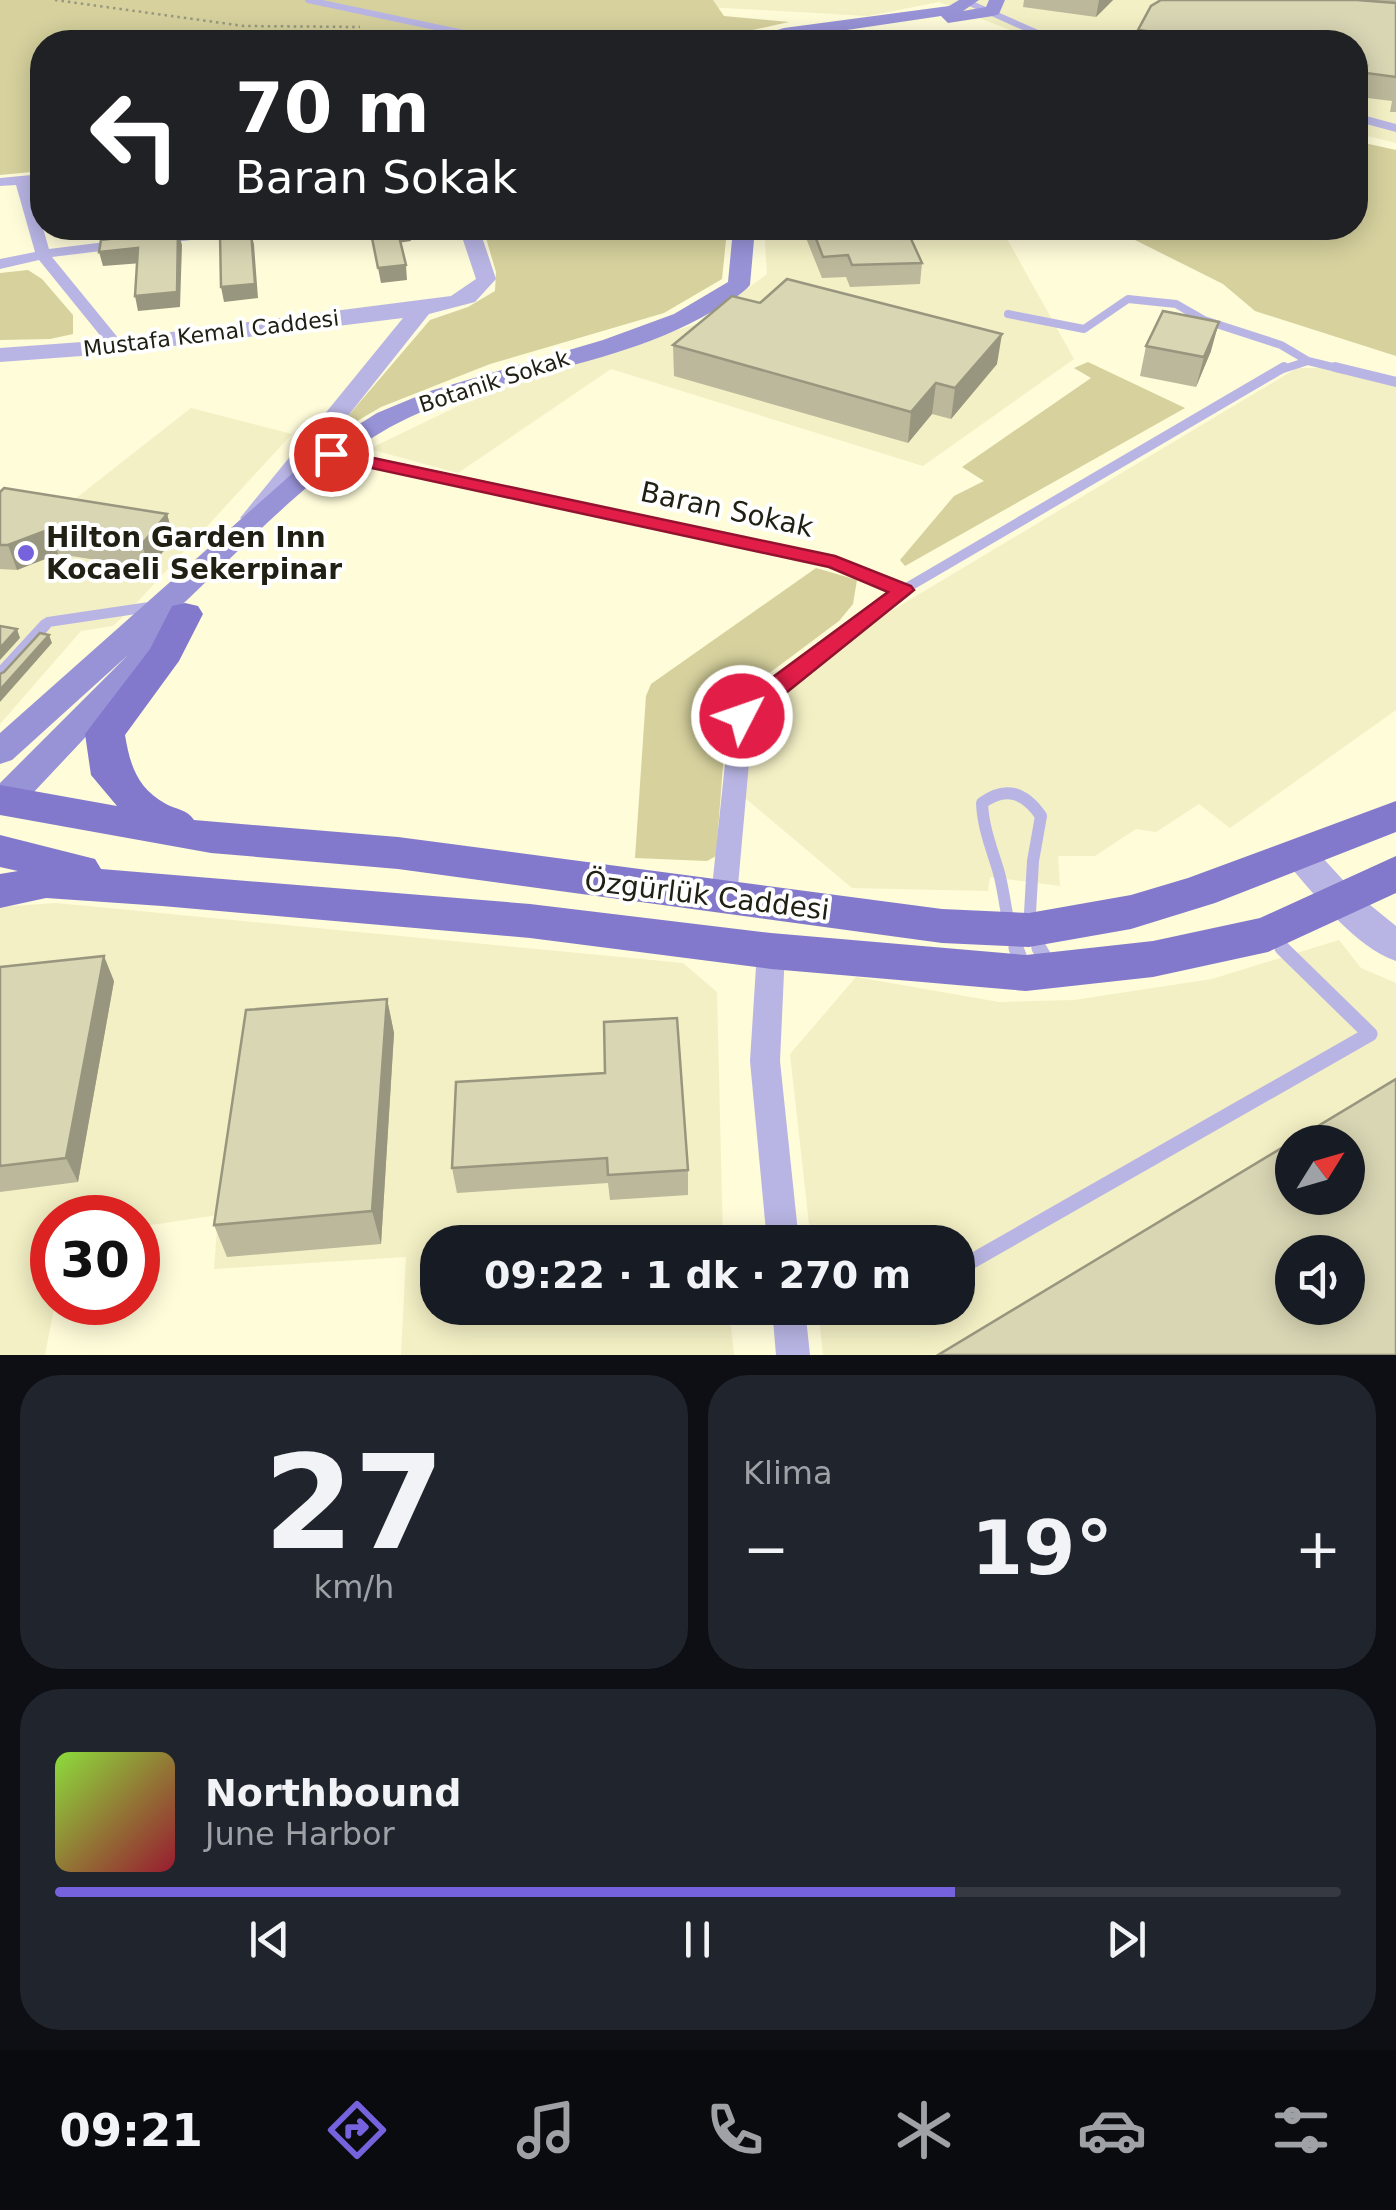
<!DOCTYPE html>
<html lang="tr">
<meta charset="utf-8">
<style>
:root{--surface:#171b24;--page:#20242c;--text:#f1f3f6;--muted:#9ea1a6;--line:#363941;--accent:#7762dd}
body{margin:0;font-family:"DejaVu Sans",sans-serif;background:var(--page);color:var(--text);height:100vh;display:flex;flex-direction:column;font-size:38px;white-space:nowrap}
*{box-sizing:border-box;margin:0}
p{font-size:32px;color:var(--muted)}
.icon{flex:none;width:55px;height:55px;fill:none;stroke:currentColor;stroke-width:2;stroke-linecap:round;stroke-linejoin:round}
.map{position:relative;height:1355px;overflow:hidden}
.panel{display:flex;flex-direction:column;gap:20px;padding:20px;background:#0d0f14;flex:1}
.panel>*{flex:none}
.banner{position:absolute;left:30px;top:30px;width:1338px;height:210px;border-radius:40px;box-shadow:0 5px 25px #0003;background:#202124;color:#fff;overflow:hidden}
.needle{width:65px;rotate:53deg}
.controls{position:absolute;left:1275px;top:1125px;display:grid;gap:20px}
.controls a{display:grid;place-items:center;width:90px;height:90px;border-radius:50%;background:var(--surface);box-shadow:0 5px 25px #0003;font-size:50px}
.speed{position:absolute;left:30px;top:1195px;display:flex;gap:20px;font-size:50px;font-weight:700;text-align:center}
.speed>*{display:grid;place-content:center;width:130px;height:130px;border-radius:50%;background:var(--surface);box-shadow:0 5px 25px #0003;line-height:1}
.speed .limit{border:15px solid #d22;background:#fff;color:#111}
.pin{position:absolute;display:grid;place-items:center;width:85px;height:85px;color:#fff;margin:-42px;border:5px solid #fff;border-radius:50%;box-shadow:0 2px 10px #0007}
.me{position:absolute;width:110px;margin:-55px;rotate:49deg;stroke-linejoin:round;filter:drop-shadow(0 0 8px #0008)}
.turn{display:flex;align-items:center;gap:35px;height:210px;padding:0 40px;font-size:45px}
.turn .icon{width:130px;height:130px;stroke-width:2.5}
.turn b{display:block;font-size:70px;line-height:85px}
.big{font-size:75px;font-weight:600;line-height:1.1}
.panel .card{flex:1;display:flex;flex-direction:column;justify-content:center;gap:15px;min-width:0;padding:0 35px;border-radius:40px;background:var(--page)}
.panel .dial{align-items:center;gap:0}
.dial b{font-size:130px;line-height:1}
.song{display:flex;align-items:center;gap:30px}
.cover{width:120px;height:120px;border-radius:15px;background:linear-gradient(135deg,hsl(90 70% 55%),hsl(350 70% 35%))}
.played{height:10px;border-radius:5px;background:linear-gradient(90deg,var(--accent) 70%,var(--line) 70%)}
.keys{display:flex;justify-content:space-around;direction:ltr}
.heat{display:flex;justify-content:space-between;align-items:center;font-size:55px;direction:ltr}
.panel .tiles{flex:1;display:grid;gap:20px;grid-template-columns:1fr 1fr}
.card:last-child{grid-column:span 2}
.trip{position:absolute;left:420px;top:1225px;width:555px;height:100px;border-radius:40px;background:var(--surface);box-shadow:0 5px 25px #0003;font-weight:600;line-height:100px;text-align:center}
.menu{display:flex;height:160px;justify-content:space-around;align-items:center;background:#090b0e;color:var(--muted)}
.menu .icon{width:70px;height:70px}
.menu .selected{color:var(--accent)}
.menu b{font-size:45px;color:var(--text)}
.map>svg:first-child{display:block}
</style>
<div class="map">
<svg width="1396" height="1355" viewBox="0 0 1396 1355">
<rect width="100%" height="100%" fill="#fefcd9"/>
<path fill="#f3f0c5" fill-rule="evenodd" d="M581 0H1396V143L1355 133V42H1040L939 2 868 16Z
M764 228H1001L1074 359 923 466 611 369 458 473 369 449 506 383 700 323 767 274Z
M1297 368H1335L1396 386V710L1230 828 1199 804 1156 832 1136 829 1095 856H1058L1060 886 990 877 988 891 852 888 745 798 750 726 758 714 886 614Z
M191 408 292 434 130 610 113 626 81 631 0 724V492L66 506Z
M56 903 683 963 717 992 723 1242H438V1308H729L734 1355H401L406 1257 214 1269 218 1215 138 1227V1218H52L55 1303 45 1355H0V907Z
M1339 940 1361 968 1396 983V1355H823L818 1308H958V1242H811L790 1054 856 977 999 1002 1074 1000 1212 979ZM1292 1142H1348V1198H1292ZM1292 1252H1348V1308H1292Z"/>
<path fill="#d6d19d" d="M0 0H713L724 16 789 22 699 42H42V171L0 175Z
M1355 141 1396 150V356L1255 311 1223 284 1117 231 1099 228H1355Z
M483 228H722L726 240 722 279 664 313 490 364 381 407 330 437 430 320 468 307 495 291 496 272Z
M28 270 42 279 73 315V334L50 339 0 340V273Z
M1088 362 1185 408 905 566 900 560 954 496 984 481 962 467 1091 378 1074 368Z
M816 568 857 580 853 604 839 621 733 700 727 714 716 856 707 861 635 858 646 696 651 684Z"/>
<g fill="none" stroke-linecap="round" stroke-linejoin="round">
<path stroke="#99987f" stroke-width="2.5" stroke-dasharray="2.5 4" stroke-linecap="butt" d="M55 0 244 26 360 27"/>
<path stroke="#b8b5e4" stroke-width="6" d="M308 0 506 42"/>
<path stroke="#b8b5e4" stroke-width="8" d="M1008 314 1084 329 1128 299 1176 304 1204 320 1281 345 1308 361
M1280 370 1308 361 1345 370"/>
<path stroke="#b8b5e4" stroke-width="10" d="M1335 367 1396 382
M903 590 1284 367
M43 627 48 622 156 606"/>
<path stroke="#b8b5e4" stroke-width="12" d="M0 674 45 625
M1271 937 1285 951
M1017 951C1006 925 1006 899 999 873 992 849 983 828 982 803 1006 785 1025 793 1041 816L1033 861 1029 930 1041 951"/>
<path stroke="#b8b5e4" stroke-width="15" d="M1016 948 1023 966
M1039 948 1050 967
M958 1269 1370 1034 1282 948"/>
<path fill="#b8b5e4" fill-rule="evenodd" d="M970 0 1061 40 1063 42H1049L967 5Z
M1355 113 1396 124V132L1355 121Z
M42 174V182L30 183 49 249 219 228H263L256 232 52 257 119 339 115 351H103V339L39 260 0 269V259L35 252 16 185 0 186V178Z
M331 448 835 556 910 585 914 590 910 595 766 704 753 718 737 897 733 904 724 907 715 904 711 897 730 716 750 694 888 591 829 567 324 458V450Z
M771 940 781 943 785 951 780 1061 799 1242H767L750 1061 757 951 761 943Z
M772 1308H805L810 1355H776Z"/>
<path fill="#b8b5e4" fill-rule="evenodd" d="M459 228H479L496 279 475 302 429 314 262 524 253 526 240 518 403 318 109 354 0 362V348L109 340 451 296 476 279Z
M1299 841 1311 845 1353 891 1396 926V961C1356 948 1314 894 1287 863L1282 854 1287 845Z"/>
<path fill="#9893d7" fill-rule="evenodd" d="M959 0H979L963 11 986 7 989 0H1005L999 14 993 16 948 23 941 16 766 42H739L784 28 949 6Z
M728 228H750L754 240 750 285C741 296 725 303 713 311 616 369 496 372 396 424 319 464 235 556 169 617L186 618 191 625 17 810 0 813V783L128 655 12 760 0 764V733L321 448 377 413 430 391 603 340 674 314 728 282 732 240Z"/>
<path fill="#8279cd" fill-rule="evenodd" d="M185 603 198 606 203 614 179 661 125 735C130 765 137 788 166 804 177 810 187 809 194 820L398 837 942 909 1029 913 1131 895 1188 878 1396 801V832L1215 903 1131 929 1029 947 942 943 398 869 211 853 0 815V785L117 806 91 775 85 734 150 649 172 606Z
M0 835 95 859 101 869 530 904 771 933 1026 955 1153 941 1260 918 1396 856V893L1268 952 1153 977 1026 991 771 969 530 938 162 906 46 898 0 908V874L18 871 0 867Z"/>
</g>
<path fill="#bbb89b" d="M1024 0H1113L1096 17 1023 7Z
M1161 0H1396V112H1390L1392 101 1359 97 1361 89 1355 88V42H1136L1138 30Z
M802 228H906L922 263 920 284 850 287 846 277 822 278Z
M673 345 997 364 951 419 932 414 908 443 674 376Z
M1146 346 1211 351 1196 387 1140 376Z
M0 492 167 514 174 539 149 568 58 554 17 570 0 569Z
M0 967 114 981 78 1182 0 1192Z
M387 999 394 1033 381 1244 227 1257 214 1225Z
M456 1082 688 1170V1195L610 1200 608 1183 457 1193 452 1168Z"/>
<path fill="#98967e" d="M1099 0H1113L1096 17Z
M104 228H182L106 238Z
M397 228H409L411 241 398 243Z
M178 231 182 245 180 307 138 311 135 296Z
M251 231 254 245 258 298 224 302 221 287Z
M138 248 142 263 103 266 99 252Z
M406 265 407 280 381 283 378 268Z
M1219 322 1211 351 1196 387 1204 357Z
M1002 334 997 364 951 419 955 388Z
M936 383 932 414 908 443 911 412Z
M167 514 174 539 149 568 142 544Z
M50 529 58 554 17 570 8 545Z
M17 629 20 638 0 660V648Z
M49 635 52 643 0 702V690Z
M104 956 114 981 78 1182 66 1158Z
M387 999 394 1033 381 1244 372 1211Z"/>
<path fill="#d9d6b4" stroke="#98967e" stroke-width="2.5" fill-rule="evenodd" d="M1161 0H1357L1396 3V77L1366 73 1367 66 1355 65V42H1234L1138 30 1151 6Z
M370 228H406H397L406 265 378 268Z
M812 228H906L922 263 852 265 848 255 823 257Z
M178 231 177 292 135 296 138 248 99 252 101 240Z
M251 231 255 284 221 287 220 234Z
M787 279 1002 334 955 388 936 383 911 412 673 345 732 296 760 303Z
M1163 311 1219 322 1204 357 1146 346Z
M4 488 167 514 142 544 50 529 8 545H0V492Z
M0 626 17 629 0 648Z
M40 633 49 635 0 690V674L4 672Z
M104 956 66 1158 0 1166V967Z
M387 999 372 1211 214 1225 246 1010Z
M677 1018 688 1170 608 1175 607 1158 452 1168 456 1082 605 1073 604 1022Z
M1396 1079V1355H938ZM1292 1142H1348V1198H1292ZM1292 1252H1348V1308H1292Z"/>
<path fill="#e11d48" stroke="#92132f" stroke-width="2.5" d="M331 449 835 556 911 586 914 590 751 721 742 723 731 716 750 694 888 592 829 567 325 458 322 454Z"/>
<circle fill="#7762dd" stroke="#fff" stroke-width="4" cx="26" cy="553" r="10"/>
<g text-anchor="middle" stroke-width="8" stroke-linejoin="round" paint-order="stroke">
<g font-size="22" fill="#212014" stroke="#fff">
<text transform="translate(211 333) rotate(-7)" y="8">Mustafa Kemal Caddesi</text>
<text transform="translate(494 381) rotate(-18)" y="8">Botanik Sokak</text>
</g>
<g font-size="28" fill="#212014" stroke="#fff">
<text transform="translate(727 509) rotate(12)" y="10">Baran Sokak</text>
<text transform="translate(707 895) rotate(7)" y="10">Özgürlük Caddesi</text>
</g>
<g font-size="28" font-weight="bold" fill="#212014" stroke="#fff" text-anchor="start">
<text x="46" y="547">Hilton Garden Inn<tspan x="46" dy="32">Kocaeli Sekerpinar</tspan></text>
</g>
</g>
</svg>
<div class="controls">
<a><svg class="needle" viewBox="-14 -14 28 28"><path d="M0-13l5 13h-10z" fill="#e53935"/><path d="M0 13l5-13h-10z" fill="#9ea1a6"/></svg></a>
<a><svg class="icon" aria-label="sound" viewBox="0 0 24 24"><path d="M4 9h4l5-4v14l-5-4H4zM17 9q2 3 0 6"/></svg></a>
</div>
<div class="speed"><div class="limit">30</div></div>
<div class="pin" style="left:331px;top:454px;background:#d93025"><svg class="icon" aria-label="arrive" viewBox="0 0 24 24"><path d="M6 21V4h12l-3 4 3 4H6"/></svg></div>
<svg class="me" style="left:742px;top:716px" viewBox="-20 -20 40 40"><circle r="17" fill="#e11d48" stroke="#fff" stroke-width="3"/><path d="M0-11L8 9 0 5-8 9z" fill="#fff"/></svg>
<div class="trip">09:22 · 1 dk · 270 m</div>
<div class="banner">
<div class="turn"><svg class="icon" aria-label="left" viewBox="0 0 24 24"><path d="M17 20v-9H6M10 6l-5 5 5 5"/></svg><div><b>70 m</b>Baran Sokak</div></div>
</div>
</div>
<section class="panel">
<div class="tiles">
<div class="card dial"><b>27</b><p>km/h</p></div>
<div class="card"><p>Klima</p>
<div class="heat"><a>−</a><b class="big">19°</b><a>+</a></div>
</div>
<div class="card">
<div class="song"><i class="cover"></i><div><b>Northbound</b><p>June Harbor</p></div></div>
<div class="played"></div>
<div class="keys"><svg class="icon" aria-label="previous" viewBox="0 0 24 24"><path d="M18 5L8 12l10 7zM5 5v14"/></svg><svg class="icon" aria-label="pause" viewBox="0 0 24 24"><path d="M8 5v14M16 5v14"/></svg><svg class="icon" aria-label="next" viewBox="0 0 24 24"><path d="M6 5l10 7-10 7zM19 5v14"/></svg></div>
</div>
</div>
</section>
<nav class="menu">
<b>09:21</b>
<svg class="icon selected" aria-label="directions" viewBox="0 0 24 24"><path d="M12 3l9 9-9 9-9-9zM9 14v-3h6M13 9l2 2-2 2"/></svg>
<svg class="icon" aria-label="music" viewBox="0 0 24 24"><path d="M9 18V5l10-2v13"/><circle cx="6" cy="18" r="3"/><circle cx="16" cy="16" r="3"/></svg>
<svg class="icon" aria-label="phone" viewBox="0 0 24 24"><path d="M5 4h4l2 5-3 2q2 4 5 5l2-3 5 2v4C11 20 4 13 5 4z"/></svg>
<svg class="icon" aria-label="climate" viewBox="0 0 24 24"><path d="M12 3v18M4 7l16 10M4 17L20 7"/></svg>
<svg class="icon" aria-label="car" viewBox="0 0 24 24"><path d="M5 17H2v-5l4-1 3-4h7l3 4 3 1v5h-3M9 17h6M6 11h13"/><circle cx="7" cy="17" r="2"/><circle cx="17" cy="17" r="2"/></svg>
<svg class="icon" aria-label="filters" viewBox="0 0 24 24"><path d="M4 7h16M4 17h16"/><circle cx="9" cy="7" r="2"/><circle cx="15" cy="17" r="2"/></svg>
</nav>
